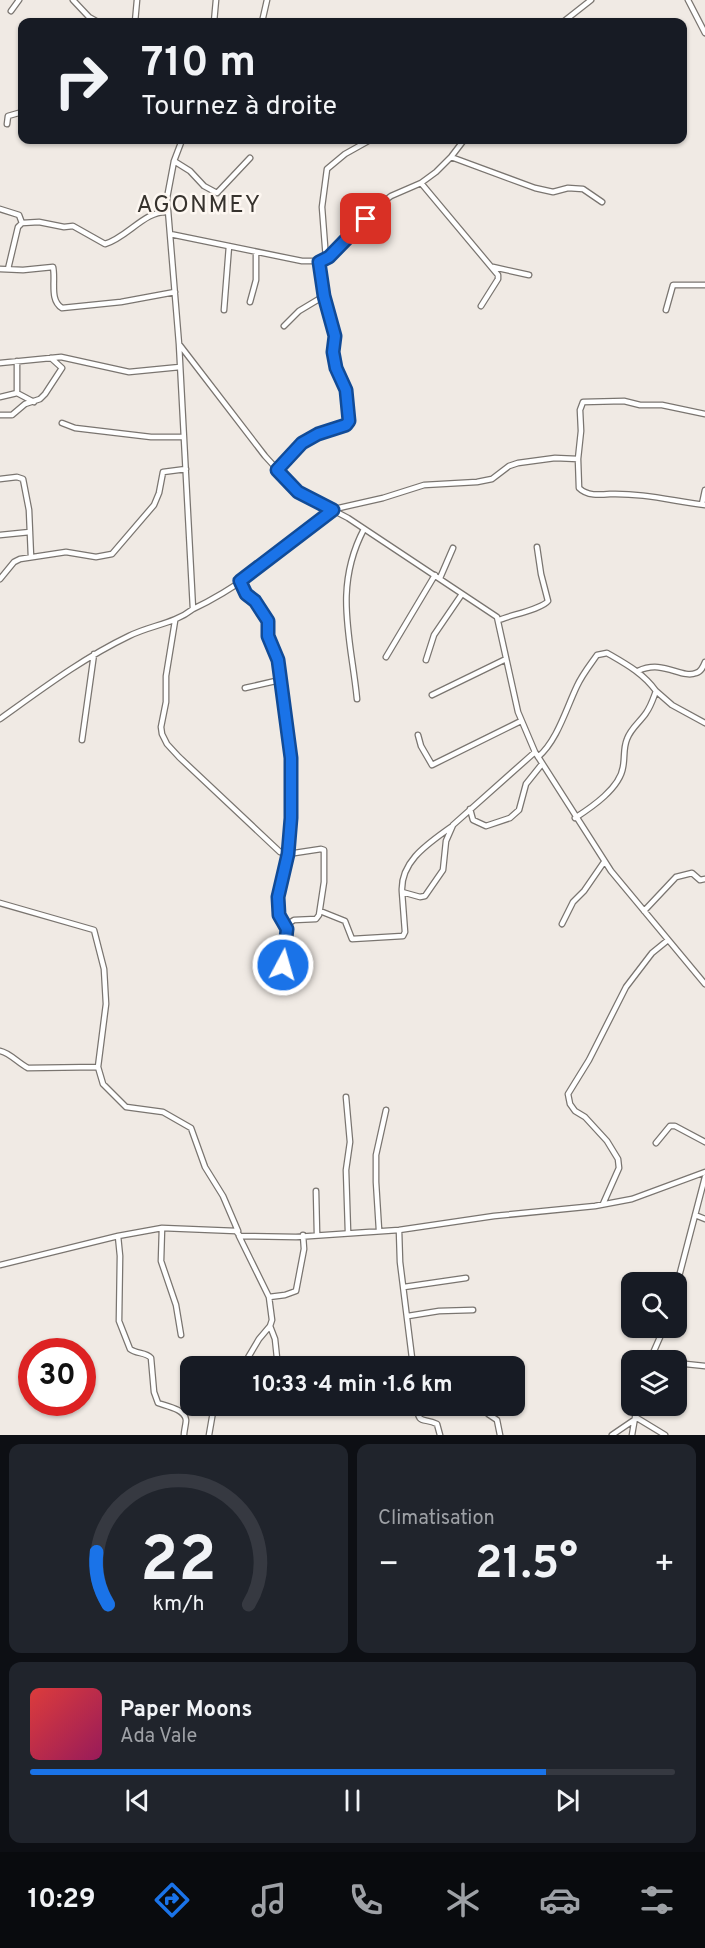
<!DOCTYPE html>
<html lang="fr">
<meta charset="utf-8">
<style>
:root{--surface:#171b24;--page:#20242c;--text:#f1f3f6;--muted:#9ea1a6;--line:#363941;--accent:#1a73e8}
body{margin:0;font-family:Overpass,sans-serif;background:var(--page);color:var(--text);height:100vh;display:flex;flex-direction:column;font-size:22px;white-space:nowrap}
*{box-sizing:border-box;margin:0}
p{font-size:20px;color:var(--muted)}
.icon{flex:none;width:33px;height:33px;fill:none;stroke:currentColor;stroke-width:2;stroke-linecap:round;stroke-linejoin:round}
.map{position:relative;height:1435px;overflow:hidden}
.side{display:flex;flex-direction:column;gap:9px;padding:9px;background:#0d0f14;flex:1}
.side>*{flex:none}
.guide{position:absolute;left:18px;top:18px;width:669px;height:126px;border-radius:12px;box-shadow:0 2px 4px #0004;background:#171b24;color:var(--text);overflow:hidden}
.fabs{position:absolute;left:621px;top:1272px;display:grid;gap:12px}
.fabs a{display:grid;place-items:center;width:66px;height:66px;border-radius:12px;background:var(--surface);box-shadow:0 2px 4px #0004;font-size:30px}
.speed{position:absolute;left:18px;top:1338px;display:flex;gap:12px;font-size:30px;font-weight:700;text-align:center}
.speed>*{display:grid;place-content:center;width:78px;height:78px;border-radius:50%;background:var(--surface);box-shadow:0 2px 4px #0004;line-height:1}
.speed .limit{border:9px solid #d22;background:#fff;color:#111}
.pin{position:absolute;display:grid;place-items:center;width:51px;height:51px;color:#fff;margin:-26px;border-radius:12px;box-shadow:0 3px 9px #0006}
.me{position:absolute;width:66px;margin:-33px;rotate:6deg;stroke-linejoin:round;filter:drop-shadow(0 0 4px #0008)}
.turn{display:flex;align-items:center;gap:21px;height:126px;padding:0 24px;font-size:27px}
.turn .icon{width:78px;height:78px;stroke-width:2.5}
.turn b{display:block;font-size:42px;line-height:51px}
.big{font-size:45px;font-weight:700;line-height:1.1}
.side .tile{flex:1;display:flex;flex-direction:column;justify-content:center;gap:9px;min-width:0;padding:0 21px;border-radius:12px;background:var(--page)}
.side .dial{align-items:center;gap:0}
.dial svg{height:156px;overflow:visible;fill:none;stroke:var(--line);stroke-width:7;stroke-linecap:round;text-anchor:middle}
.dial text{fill:var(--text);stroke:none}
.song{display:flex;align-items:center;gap:18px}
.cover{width:72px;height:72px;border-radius:9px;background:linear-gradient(135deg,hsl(0 70% 55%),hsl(330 70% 35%))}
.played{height:6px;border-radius:3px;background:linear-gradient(90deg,var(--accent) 80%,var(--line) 80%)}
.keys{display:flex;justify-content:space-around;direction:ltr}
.heat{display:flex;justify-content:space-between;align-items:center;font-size:33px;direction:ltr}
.side .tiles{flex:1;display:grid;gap:9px;grid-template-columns:1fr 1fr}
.tile:last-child{grid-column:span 2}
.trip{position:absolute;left:180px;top:1356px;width:345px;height:60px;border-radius:12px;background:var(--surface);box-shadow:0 2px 4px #0004;font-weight:700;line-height:60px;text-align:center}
.dock{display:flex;height:96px;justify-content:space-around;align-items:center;background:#090b0e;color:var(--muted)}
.dock .icon{width:42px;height:42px}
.dock .active{color:var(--accent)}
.dock b{font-size:27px;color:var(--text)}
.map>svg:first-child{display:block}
</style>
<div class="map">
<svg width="705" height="1435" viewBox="0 0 705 1435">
<rect width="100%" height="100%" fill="#f0eae4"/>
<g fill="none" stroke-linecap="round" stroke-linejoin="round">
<g stroke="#7a7570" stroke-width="7">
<path id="minor" d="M73 0 89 17 98 22
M688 0 705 33
M11 11 19 0
M135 22 137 0
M214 22 216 0
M262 22 267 0
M563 22 591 0
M7 124 8 116 22 112
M182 140 174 161 167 198 179 344 265 456 298 492 348 518 497 617 518 712 535 752 611 871 705 984
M451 157 535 188 553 192 568 188 583 189 602 202
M174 161 190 171 204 186 217 193 250 158
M421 183 498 275V279L481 306
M0 209 19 215 22 223
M170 234 302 261H323L374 209 391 196 421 183 436 172 451 157 464 140
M326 259 322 207 327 169 345 154 370 140
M493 267 529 275
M0 269 23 270 53 267C56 280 49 300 62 308L121 302 175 292
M8 269 18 227 22 223 39 222 64 227 73 226 105 244C127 238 145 210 168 212
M250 302 256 280V253
M224 310 229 246
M666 310 673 285H705
M284 326 299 311 324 296
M0 363 61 357 129 372 180 367
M17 393V361
M0 397 17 393 34 402
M705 414 662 405H640L624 401 583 402 580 410 581 431 578 459 579 488C587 496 599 495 610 494 643 493 673 501 705 505
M0 415H12L25 404 40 399 45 394 62 368 51 358
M62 423 75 428 151 437H184
M277 470 302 443 318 434 346 425 349 421 346 390 336 368 333 352 335 336 324 296 319 262
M0 479 17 477 23 479 29 510 31 557
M702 504 705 490
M0 535 30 532
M440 578 453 548
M0 579 14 562 20 559 66 552 96 557 112 554 154 505 159 493 163 472 186 469
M240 581 246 594 255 601 266 616 268 621V636L278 660 281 675 291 758 288 854 278 897 279 915 286 928
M193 609C245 585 289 545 333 510L339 508 383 498 424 485 477 482 492 479 509 466 518 463 555 458 578 459
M499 620C511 615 542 609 548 601L541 574 537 547
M175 621 166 676V702L161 727 162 734 167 744 179 757 280 852 288 854 321 849 324 850V882L319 915 316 919 294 920 288 924 283 965
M386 657 435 575
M426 660 434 635 462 594
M638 671C663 659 681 679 696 673 701 672 703 667 705 662
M245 688 280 680
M656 691 672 705 705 723
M432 695 506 659
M357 699C351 638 333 588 364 529
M0 719C42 689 83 658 129 636 151 625 174 624 193 609L179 344
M418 735 421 746 432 765 521 721
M82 740 94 654
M538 757C557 741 566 709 577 686 582 675 590 665 597 655L607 653C626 664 643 673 656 691 653 699 651 706 646 713 640 722 631 728 627 739 623 749 625 757 623 767 620 788 592 807 575 818
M470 809 473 820 486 826 510 818 519 810 526 784 542 764
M402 892C400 861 429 843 451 827
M0 903 94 930 104 969 106 1004 98 1067 103 1084 126 1107 163 1112 191 1128 205 1167 223 1196 238 1231
M320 911 345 921 352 939 403 936 405 932 402 892 420 897 425 896 443 870 446 841 453 825 535 752
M644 911 676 877 692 873 700 880 705 879
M562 924 573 902 584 891 604 862
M0 1051C10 1053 18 1063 28 1068L98 1067
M346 1097 350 1142 346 1170 348 1232
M656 1143 670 1126H675L705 1142
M316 1191 317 1234
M603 1204 619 1168 618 1159 607 1141 585 1117 575 1111 570 1104 568 1094 589 1060 626 987 652 953 668 940
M695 1215 705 1219
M162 1228 161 1261 176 1305 181 1335
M379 1230 376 1182V1155L386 1110
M399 1230 400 1262 413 1366
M118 1236 120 1256 119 1321 130 1349C136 1354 146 1352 151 1358L154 1392 158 1403C166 1406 185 1409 186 1420 186 1424 184 1431 184 1435
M239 1236 269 1297 272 1320 270 1326 275 1339 277 1358 282 1366
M0 1265 118 1236 162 1228 236 1231 240 1236 296 1237 399 1230 494 1216 595 1206 632 1199 705 1172
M404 1287 466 1278
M676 1288 705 1177
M269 1297 285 1295 296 1291 304 1249 303 1235
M408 1316 439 1311 473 1310
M652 1357 663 1360
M650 1360 664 1328
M676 1363 705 1366
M243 1366 259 1339 270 1326
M417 1406C418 1426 424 1417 437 1424L440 1435
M455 1406 458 1411 482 1406 488 1414 497 1420 500 1435
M273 1411 274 1406
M209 1435 214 1406
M612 1435 637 1418 665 1435
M632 1435 637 1406"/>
</g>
<use href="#minor" stroke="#fff" stroke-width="4.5"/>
</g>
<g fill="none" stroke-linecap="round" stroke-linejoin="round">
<g stroke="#114b97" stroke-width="15">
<path id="route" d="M283 965 287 929 279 915 278 897 288 854 291 818V758L278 660 268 636V621L255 601 246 594 240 581 333 510 298 492 277 470 302 443 318 434 346 425 349 421 346 390 336 368 333 352 335 336 324 296 319 262 329 257 366 219"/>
</g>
<use href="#route" stroke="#1a73e8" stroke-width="10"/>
</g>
<g text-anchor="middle" stroke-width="5" stroke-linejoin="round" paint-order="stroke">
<g font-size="24" letter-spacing="1.5" fill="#37332e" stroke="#fdf7f1">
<text x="199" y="212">AGONMEY</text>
</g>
</g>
</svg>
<div class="fabs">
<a><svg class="icon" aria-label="search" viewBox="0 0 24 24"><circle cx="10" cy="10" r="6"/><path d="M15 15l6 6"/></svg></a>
<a><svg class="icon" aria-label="layers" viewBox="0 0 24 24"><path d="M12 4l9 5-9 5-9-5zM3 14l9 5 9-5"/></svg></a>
</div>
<div class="speed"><div class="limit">30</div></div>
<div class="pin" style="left:366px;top:219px;background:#d93025"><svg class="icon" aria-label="arrive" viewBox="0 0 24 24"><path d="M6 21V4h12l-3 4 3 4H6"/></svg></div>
<svg class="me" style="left:283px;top:965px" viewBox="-20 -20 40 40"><circle r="17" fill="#1a73e8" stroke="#fff" stroke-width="3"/><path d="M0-11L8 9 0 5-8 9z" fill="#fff"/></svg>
<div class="trip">10:33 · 4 min · 1.6 km</div>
<div class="guide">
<div class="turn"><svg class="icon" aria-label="right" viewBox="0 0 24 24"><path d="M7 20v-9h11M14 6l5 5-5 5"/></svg><div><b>710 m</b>Tournez à droite</div></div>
</div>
</div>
<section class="side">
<div class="tiles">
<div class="tile dial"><svg viewBox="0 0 100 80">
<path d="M14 69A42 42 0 1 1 86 69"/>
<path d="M14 69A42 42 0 0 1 8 42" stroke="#1a73e8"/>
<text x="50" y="56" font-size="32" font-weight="700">22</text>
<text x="50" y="72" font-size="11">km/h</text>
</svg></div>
<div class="tile"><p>Climatisation</p>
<div class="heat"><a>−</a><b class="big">21.5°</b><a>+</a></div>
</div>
<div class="tile">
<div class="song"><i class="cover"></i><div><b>Paper Moons</b><p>Ada Vale</p></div></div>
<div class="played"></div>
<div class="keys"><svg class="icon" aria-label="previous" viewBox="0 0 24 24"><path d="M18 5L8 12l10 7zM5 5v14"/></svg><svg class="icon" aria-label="pause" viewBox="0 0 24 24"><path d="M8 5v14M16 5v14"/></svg><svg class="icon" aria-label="next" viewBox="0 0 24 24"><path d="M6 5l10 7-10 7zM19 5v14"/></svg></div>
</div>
</div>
</section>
<nav class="dock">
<b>10:29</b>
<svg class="icon active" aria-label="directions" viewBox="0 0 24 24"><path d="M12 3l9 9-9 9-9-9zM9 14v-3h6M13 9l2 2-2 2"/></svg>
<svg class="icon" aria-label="music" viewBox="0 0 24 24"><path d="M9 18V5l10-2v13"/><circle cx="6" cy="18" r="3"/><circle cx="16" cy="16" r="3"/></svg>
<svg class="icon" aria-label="phone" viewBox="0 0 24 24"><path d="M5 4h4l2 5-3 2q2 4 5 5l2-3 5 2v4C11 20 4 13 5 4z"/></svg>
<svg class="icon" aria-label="climate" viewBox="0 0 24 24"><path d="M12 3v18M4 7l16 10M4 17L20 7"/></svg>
<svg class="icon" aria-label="car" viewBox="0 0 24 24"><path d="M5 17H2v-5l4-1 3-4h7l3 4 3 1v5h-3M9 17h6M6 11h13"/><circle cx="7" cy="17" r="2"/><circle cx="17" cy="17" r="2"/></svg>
<svg class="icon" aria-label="filters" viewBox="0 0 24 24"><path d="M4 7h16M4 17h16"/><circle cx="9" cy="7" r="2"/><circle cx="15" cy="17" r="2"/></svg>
</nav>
